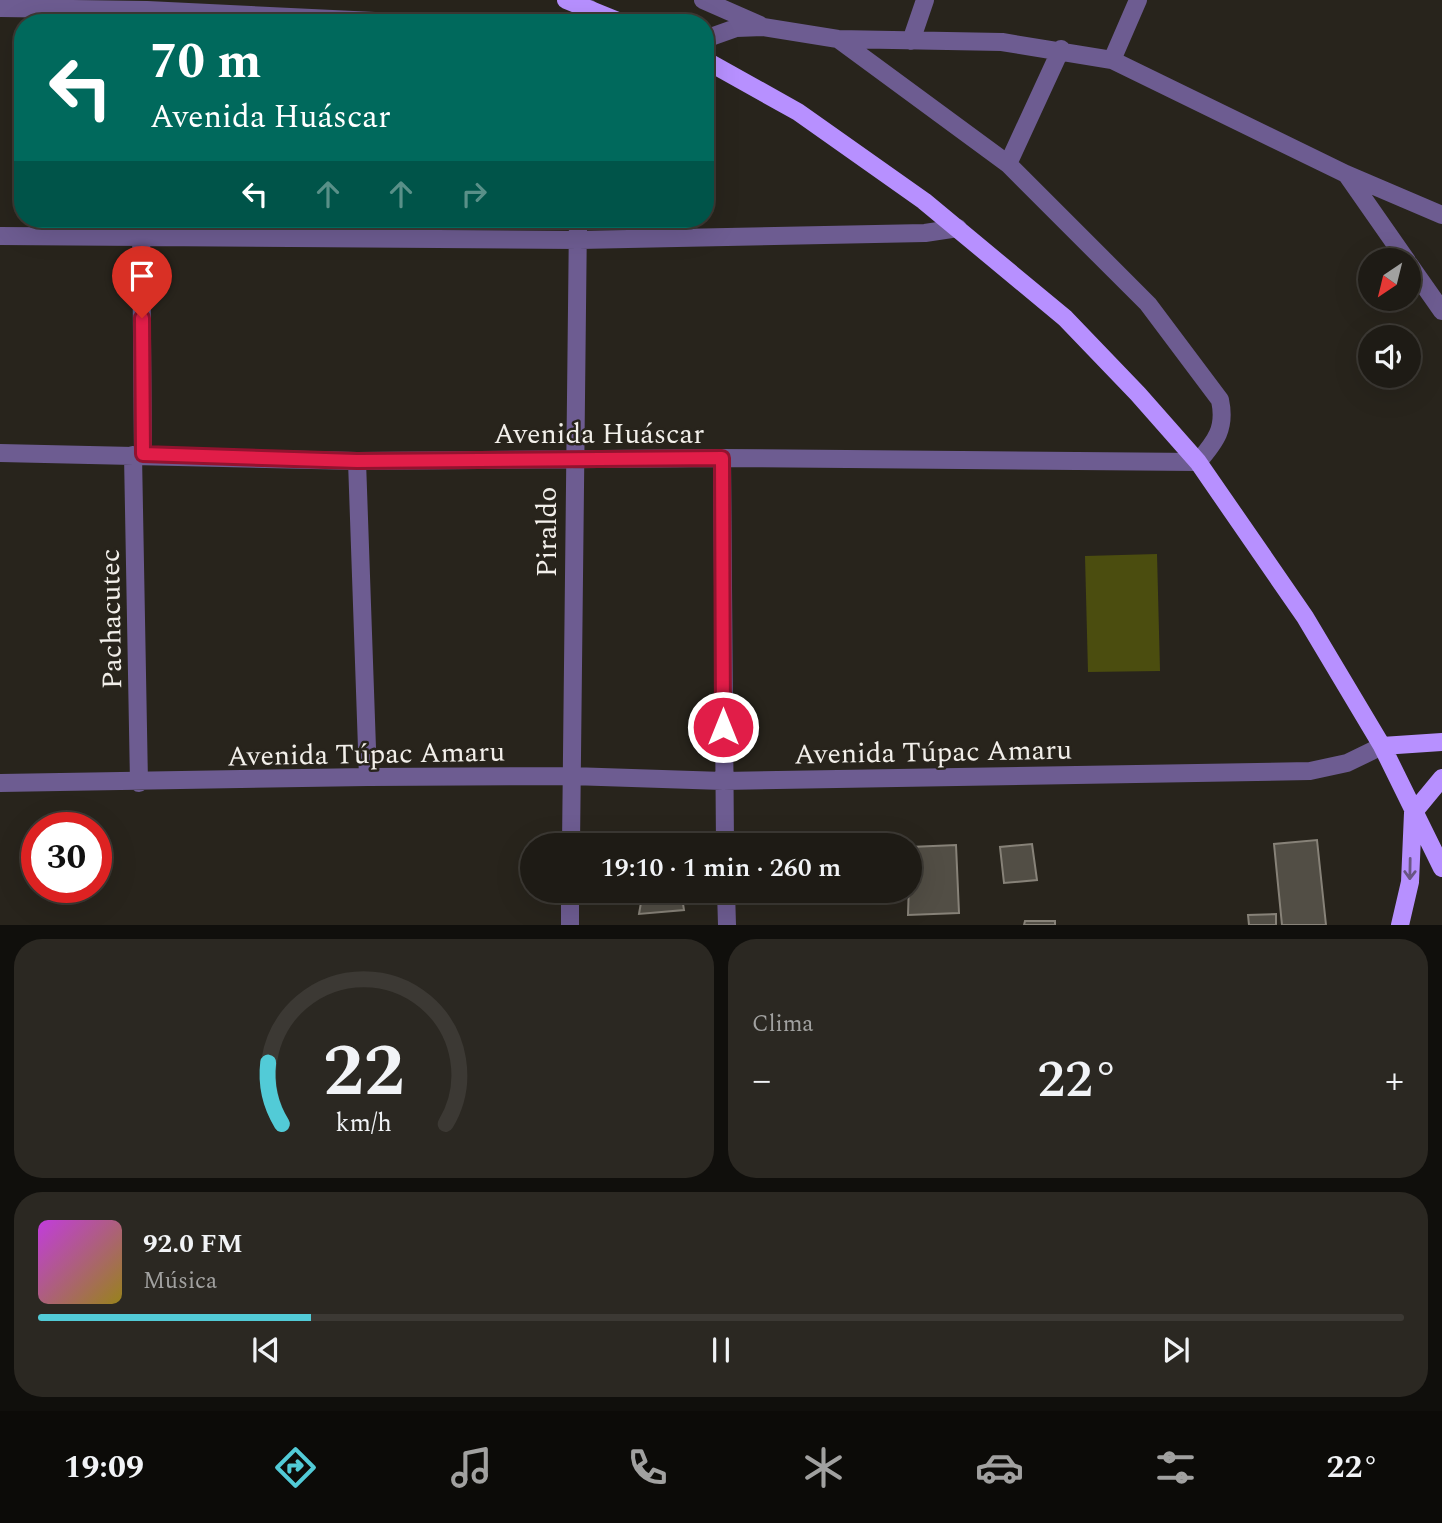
<!DOCTYPE html>
<html lang="es">
<meta charset="utf-8">
<style>
:root{--surface:#1e1b15;--page:#2b2822;--text:#f1f3f6;--muted:#a1a1a0;--line:#3c3934;--accent:#52cbd7}
body{margin:0;font-family:Spectral,serif;background:var(--page);color:var(--text);height:100vh;display:flex;flex-direction:column;font-size:26px;white-space:nowrap}
*{box-sizing:border-box;margin:0}
p{font-size:23px;color:var(--muted)}
.icon{flex:none;width:38px;height:38px;fill:none;stroke:currentColor;stroke-width:2;stroke-linecap:round;stroke-linejoin:round}
.map{position:relative;height:925px;overflow:hidden}
.side{display:flex;flex-direction:column;gap:14px;padding:14px;background:#100f0c;flex:1}
.side>*{flex:none}
.banner{position:absolute;left:14px;top:14px;width:700px;height:214px;border-radius:28px;box-shadow:0 7px 28px #0002,0 0 0 2px var(--line);background:#00695c;color:#fff;overflow:hidden}
.needle{width:46px;rotate:215deg}
.controls{position:absolute;left:1358px;top:248px;display:grid;gap:14px}
.controls a{display:grid;place-items:center;width:63px;height:63px;border-radius:50%;background:var(--surface);box-shadow:0 7px 28px #0002,0 0 0 2px var(--line);font-size:35px}
.speed{position:absolute;left:21px;top:812px;display:flex;gap:14px;font-size:35px;font-weight:700;text-align:center}
.speed>*{display:grid;place-content:center;width:91px;height:91px;border-radius:50%;background:var(--surface);box-shadow:0 7px 28px #0002,0 0 0 2px var(--line);line-height:1}
.speed .limit{border:10px solid #d22;background:#fff;color:#111}
.pin{position:absolute;display:grid;place-items:center;width:60px;height:60px;color:#fff;margin:-72px -30px;border-radius:50% 50% 50% 0;rotate:-45deg;box-shadow:0 0 7px #0007}
.pin .icon{rotate:45deg}
.me{position:absolute;width:77px;margin:-38px;rotate:0deg;stroke-linejoin:round;filter:drop-shadow(0 0 5px #0008)}
.turn{display:flex;align-items:center;gap:24px;height:147px;padding:0 21px;font-size:32px}
.turn .icon{width:91px;height:91px;stroke-width:2.5}
.turn b{display:block;font-size:49px;line-height:60px}
.lanes{display:flex;align-items:center;height:66px;padding:0 21px;background:#0003;justify-content:center;gap:35px;direction:ltr}
.lanes .off{opacity:.35}
.big{font-size:52px;font-weight:600;line-height:1.1}
.side .card{flex:1;display:flex;flex-direction:column;justify-content:center;gap:10px;min-width:0;padding:0 24px;border-radius:28px;background:var(--page)}
.side .dial{align-items:center;gap:0}
.dial svg{height:182px;overflow:visible;fill:none;stroke:var(--line);stroke-width:7;stroke-linecap:round;text-anchor:middle}
.dial text{fill:var(--text);stroke:none}
.song{display:flex;align-items:center;gap:21px}
.cover{width:84px;height:84px;border-radius:10px;background:linear-gradient(135deg,hsl(290 70% 55%),hsl(50 70% 35%))}
.played{height:7px;border-radius:4px;background:linear-gradient(90deg,var(--accent) 20%,var(--line) 20%)}
.keys{display:flex;justify-content:space-around;direction:ltr}
.heat{display:flex;justify-content:space-between;align-items:center;font-size:38px;direction:ltr}
.side .tiles{flex:1;display:grid;gap:14px;grid-template-columns:1fr 1fr}
.card:last-child{grid-column:span 2}
.trip{position:absolute;left:520px;top:833px;width:402px;height:70px;border-radius:35px;background:var(--surface);box-shadow:0 7px 28px #0002,0 0 0 2px var(--line);font-weight:600;line-height:70px;text-align:center}
.menu{display:flex;height:112px;justify-content:space-around;align-items:center;background:#0c0b08;color:var(--muted)}
.menu .icon{width:49px;height:49px}
.menu .current{color:var(--accent)}
.menu b{font-size:32px;color:var(--text)}
.map>svg:first-child{display:block}
</style>
<div class="map">
<svg width="1442" height="925" viewBox="0 0 1442 925">
<rect width="100%" height="100%" fill="#28241c"/>
<path fill="#4b4d0f" d="M1157 554 1160 671 1088 672 1085 556Z"/>
<path fill="#524e45" stroke="#878278" stroke-width="2" d="M1317 840 1326 925H1282L1274 844Z
M615 842 682 845H615Z
M1032 844 1037 880 1004 883 1000 847Z
M956 845 959 913 908 915 910 847Z
M643 891H681L684 910 639 914Z
M1276 914V925H1249L1248 915Z
M1025 921H1055V925H1024Z"/>
<g fill="none" stroke-linecap="round" stroke-linejoin="round">
<path stroke="#6d5c91" stroke-width="18" d="M703 0 760 25
M0 8 147 10 417 23
M578 23 590 9
M705 39 736 28 763 27 838 39 1002 42 1112 60 1346 174 1442 215
M911 41 925 0
M1112 60 1138 0
M1008 164 1061 49
M1347 175 1407 261
M141 219 143 455
M0 236 579 240 925 233 958 228
M1409 264 1442 311
M0 453 357 461 722 458 1198 462C1216 441 1226 428 1220 400L1148 304 1008 164 838 39
M133 455 139 783
M722 458 725 845
M357 461 368 777
M0 783 368 777 571 776 723 781 1310 771 1347 763 1382 746
M571 845 578 219
M726 891 727 925
M570 925V891"/>
<path stroke="#b790ff" stroke-width="18" d="M566 0 623 23
M705 60 798 112 924 201 1065 318 1138 394 1198 462 1305 617 1382 746 1442 868
M1382 746 1442 742
M1413 813 1442 778
M1400 925 1410 882 1413 813"/>
</g>
<defs><path id="oneway-shaft" d="M-6 0H5M1.5-3L5.5 0L1.5 3" fill="none" stroke-width="1.6" stroke-linecap="round" stroke-linejoin="round" transform="scale(1.75)"/></defs>
<use stroke="#685582" href="#oneway-shaft" transform="translate(1410 869) rotate(91)"/>
<g fill="none" stroke-linecap="round" stroke-linejoin="round">
<g stroke="#92132f" stroke-width="18">
<path id="route" d="M142 318 143 454 357 461 722 458 723 727"/>
</g>
<use href="#route" stroke="#e11d48" stroke-width="12"/>
</g>
<g text-anchor="middle" stroke-width="5" stroke-linejoin="round" paint-order="stroke">
<g font-size="28" fill="#f2efea" stroke="#28241c">
<text x="599" y="443">Avenida Huáscar</text>
<text transform="translate(546 532) rotate(-90)" y="10">Piraldo</text>
<text transform="translate(110 619) rotate(-91)" y="10">Pachacutec</text>
<text transform="translate(933 751) rotate(-1)" y="10">Avenida Túpac Amaru</text>
<text transform="translate(366 753) rotate(-1)" y="10">Avenida Túpac Amaru</text>
</g>
</g>
</svg>
<div class="controls">
<a><svg class="needle" viewBox="-14 -14 28 28"><path d="M0-13l5 13h-10z" fill="#e53935"/><path d="M0 13l5-13h-10z" fill="#a1a1a0"/></svg></a>
<a><svg class="icon" aria-label="sound" viewBox="0 0 24 24"><path d="M4 9h4l5-4v14l-5-4H4zM17 9q2 3 0 6"/></svg></a>
</div>
<div class="speed"><div class="limit">30</div></div>
<div class="pin" style="left:142px;top:318px;background:#d93025"><svg class="icon" aria-label="arrive" viewBox="0 0 24 24"><path d="M6 21V4h12l-3 4 3 4H6"/></svg></div>
<svg class="me" style="left:723px;top:727px" viewBox="-20 -20 40 40"><circle r="17" fill="#e11d48" stroke="#fff" stroke-width="3"/><path d="M0-11L8 9 0 5-8 9z" fill="#fff"/></svg>
<div class="trip">19:10 · 1 min · 260 m</div>
<div class="banner">
<div class="turn"><svg class="icon" aria-label="left" viewBox="0 0 24 24"><path d="M17 20v-9H6M10 6l-5 5 5 5"/></svg><div><b>70 m</b>Avenida Huáscar</div></div>
<div class="lanes"><svg class="icon" aria-label="left" viewBox="0 0 24 24"><path d="M17 20v-9H6M10 6l-5 5 5 5"/></svg><svg class="icon off" aria-label="ahead" viewBox="0 0 24 24"><path d="M12 20V5M6 11l6-6 6 6"/></svg><svg class="icon off" aria-label="ahead" viewBox="0 0 24 24"><path d="M12 20V5M6 11l6-6 6 6"/></svg><svg class="icon off" aria-label="right" viewBox="0 0 24 24"><path d="M7 20v-9h11M14 6l5 5-5 5"/></svg></div>
</div>
</div>
<section class="side">
<div class="tiles">
<div class="card dial"><svg viewBox="0 0 100 80">
<path d="M14 69A42 42 0 1 1 86 69"/>
<path d="M14 69A42 42 0 0 1 8 42" stroke="#52cbd7"/>
<text x="50" y="56" font-size="32" font-weight="700">22</text>
<text x="50" y="72" font-size="11">km/h</text>
</svg></div>
<div class="card"><p>Clima</p>
<div class="heat"><a>−</a><b class="big">22°</b><a>+</a></div>
</div>
<div class="card">
<div class="song"><i class="cover"></i><div><b>92.0 FM</b><p>Música</p></div></div>
<div class="played"></div>
<div class="keys"><svg class="icon" aria-label="previous" viewBox="0 0 24 24"><path d="M18 5L8 12l10 7zM5 5v14"/></svg><svg class="icon" aria-label="pause" viewBox="0 0 24 24"><path d="M8 5v14M16 5v14"/></svg><svg class="icon" aria-label="next" viewBox="0 0 24 24"><path d="M6 5l10 7-10 7zM19 5v14"/></svg></div>
</div>
</div>
</section>
<nav class="menu">
<b>19:09</b>
<svg class="icon current" aria-label="directions" viewBox="0 0 24 24"><path d="M12 3l9 9-9 9-9-9zM9 14v-3h6M13 9l2 2-2 2"/></svg>
<svg class="icon" aria-label="music" viewBox="0 0 24 24"><path d="M9 18V5l10-2v13"/><circle cx="6" cy="18" r="3"/><circle cx="16" cy="16" r="3"/></svg>
<svg class="icon" aria-label="phone" viewBox="0 0 24 24"><path d="M5 4h4l2 5-3 2q2 4 5 5l2-3 5 2v4C11 20 4 13 5 4z"/></svg>
<svg class="icon" aria-label="climate" viewBox="0 0 24 24"><path d="M12 3v18M4 7l16 10M4 17L20 7"/></svg>
<svg class="icon" aria-label="car" viewBox="0 0 24 24"><path d="M5 17H2v-5l4-1 3-4h7l3 4 3 1v5h-3M9 17h6M6 11h13"/><circle cx="7" cy="17" r="2"/><circle cx="17" cy="17" r="2"/></svg>
<svg class="icon" aria-label="filters" viewBox="0 0 24 24"><path d="M4 7h16M4 17h16"/><circle cx="9" cy="7" r="2"/><circle cx="15" cy="17" r="2"/></svg>
<b>22°</b>
</nav>
